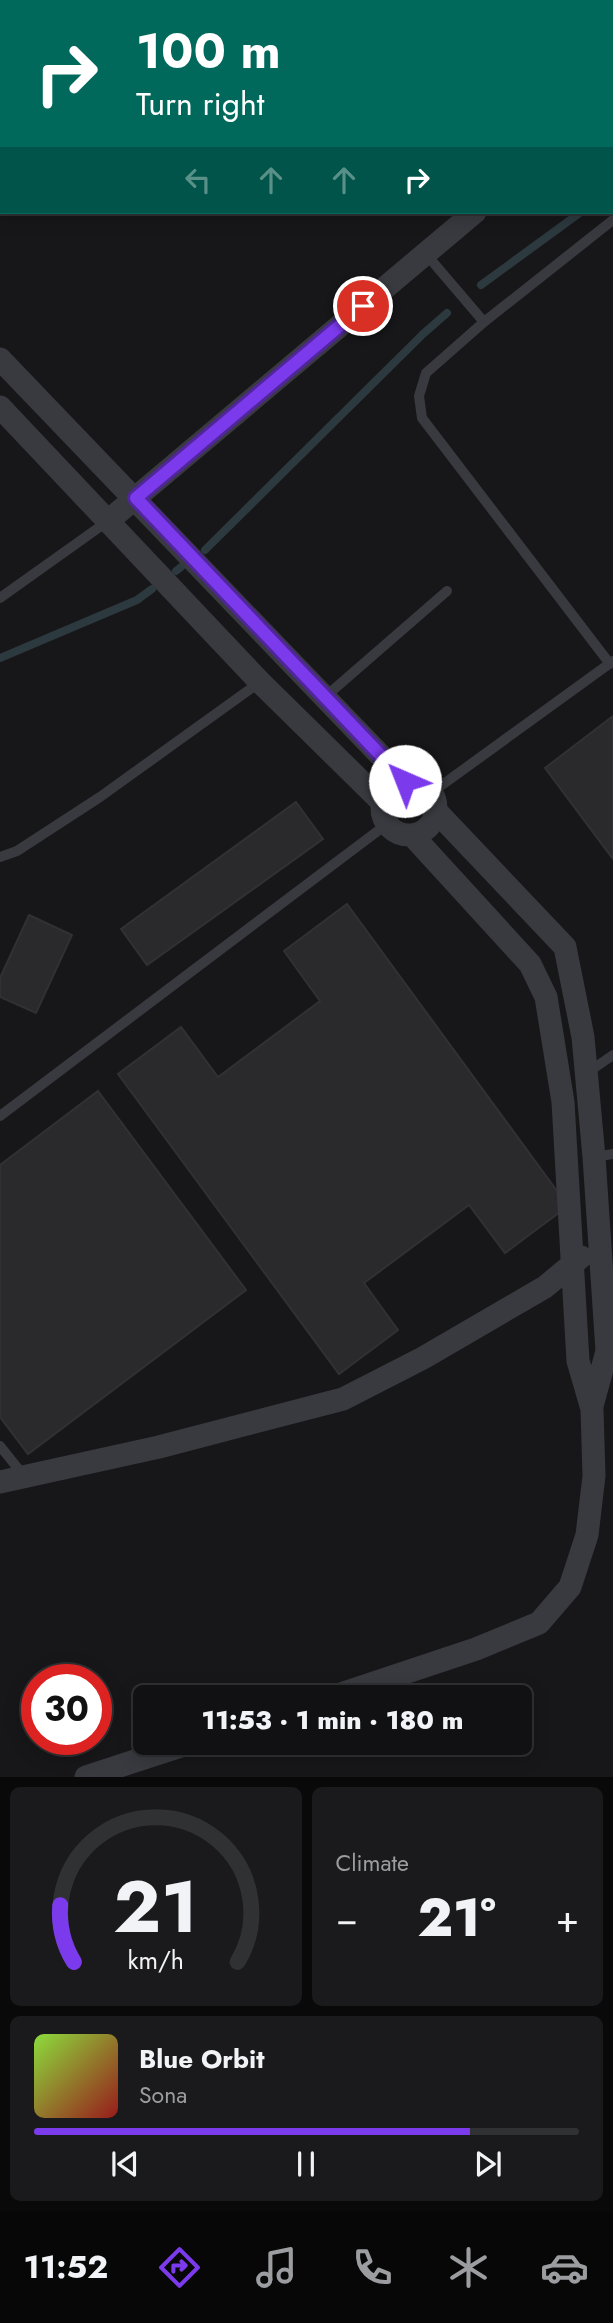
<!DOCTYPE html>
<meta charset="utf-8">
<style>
:root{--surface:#111113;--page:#1a1a1c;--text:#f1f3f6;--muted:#9c9da0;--line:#303133;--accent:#7c3aed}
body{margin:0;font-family:Jost,sans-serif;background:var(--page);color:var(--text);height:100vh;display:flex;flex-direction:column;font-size:26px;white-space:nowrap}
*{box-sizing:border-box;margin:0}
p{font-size:23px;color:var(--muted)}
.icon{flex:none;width:38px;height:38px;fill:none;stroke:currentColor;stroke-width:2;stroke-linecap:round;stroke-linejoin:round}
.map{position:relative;height:1777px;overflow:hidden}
.details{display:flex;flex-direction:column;gap:10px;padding:10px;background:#09090a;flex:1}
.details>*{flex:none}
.hud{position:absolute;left:0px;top:0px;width:614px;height:214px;box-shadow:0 4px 18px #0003,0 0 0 2px var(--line);background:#00695c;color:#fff;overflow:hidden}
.speed{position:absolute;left:21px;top:1664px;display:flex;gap:14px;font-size:35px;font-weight:700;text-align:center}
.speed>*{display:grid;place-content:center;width:91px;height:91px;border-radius:50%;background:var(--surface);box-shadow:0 4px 18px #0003,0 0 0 2px var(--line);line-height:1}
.speed .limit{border:10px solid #d22;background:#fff;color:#111}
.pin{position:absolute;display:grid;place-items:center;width:60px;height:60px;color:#fff;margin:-30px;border:4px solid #fff;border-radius:50%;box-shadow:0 2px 7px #0007}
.me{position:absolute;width:77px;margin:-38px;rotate:316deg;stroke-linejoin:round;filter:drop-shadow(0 0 5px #0008)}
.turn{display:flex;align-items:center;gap:24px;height:147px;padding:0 21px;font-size:32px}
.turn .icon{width:91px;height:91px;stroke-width:2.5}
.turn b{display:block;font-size:49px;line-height:60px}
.lanes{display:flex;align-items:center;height:66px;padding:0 21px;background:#0003;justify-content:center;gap:35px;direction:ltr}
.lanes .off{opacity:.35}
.big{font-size:52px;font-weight:800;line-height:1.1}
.details .card{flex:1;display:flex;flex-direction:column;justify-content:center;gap:10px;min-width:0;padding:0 24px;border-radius:10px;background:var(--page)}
.details .dial{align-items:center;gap:0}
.dial svg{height:182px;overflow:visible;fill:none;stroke:var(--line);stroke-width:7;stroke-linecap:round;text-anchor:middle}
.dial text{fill:var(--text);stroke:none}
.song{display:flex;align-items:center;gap:21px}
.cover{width:84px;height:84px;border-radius:10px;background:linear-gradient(135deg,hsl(90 70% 55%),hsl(0 70% 35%))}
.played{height:7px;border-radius:4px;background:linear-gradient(90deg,var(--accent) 80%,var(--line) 80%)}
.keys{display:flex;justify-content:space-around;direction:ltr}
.heat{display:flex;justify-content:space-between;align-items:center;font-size:38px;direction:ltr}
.details .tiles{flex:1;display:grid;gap:10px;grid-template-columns:1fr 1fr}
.card:last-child{grid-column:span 2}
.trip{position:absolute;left:133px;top:1685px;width:399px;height:70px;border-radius:10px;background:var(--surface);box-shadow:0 4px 18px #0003,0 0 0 2px var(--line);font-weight:800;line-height:70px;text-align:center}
.tabs{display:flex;height:112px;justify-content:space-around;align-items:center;background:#070708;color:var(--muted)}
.tabs .icon{width:49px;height:49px}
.tabs .current{color:var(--accent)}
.tabs b{font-size:32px;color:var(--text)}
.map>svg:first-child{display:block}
</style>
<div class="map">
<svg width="613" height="1777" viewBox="0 0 613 1777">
<rect width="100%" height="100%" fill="#171719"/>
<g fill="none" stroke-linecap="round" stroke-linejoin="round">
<path stroke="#2c393e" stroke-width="8" d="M612 189H613
M481 285 581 212
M205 550 423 334 447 313
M176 571 181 567
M0 658 137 600 152 589"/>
</g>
<path fill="#2a2a2d" stroke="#313135" stroke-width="2" d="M613 716V859L545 768Z
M296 802 323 839 147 965 121 929Z
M347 904 568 1206 505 1253 469 1205 364 1283 398 1330 339 1374 118 1074 181 1027 218 1077 320 1001 284 951Z
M29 915 72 935 36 1013 0 997V978Z
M98 1091 246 1290 28 1454 0 1417V1165Z"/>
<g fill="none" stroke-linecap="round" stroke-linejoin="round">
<path stroke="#383a3f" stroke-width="10" d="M426 254 484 322
M0 598 108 521
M610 664 422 418 419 396 426 373 484 322 613 220
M325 697 447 591
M431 793 613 661
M0 857 17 851 100 797 260 682
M587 1073 613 1055
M0 1116 387 824
M594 1157 613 1154
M0 1446 24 1476"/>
<path stroke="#383a3f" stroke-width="23" d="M12 2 13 0
M0 27 2 24
M612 96 613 95
M0 359 405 781
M0 407 260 682 382 802
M108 521 475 212
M382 808a27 27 0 1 1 54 0a27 27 0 1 1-54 0Z
M435 810 565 947 583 1037 594 1157 607 1351 592 1406
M0 1482 159 1447 343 1399 423 1358 545 1287 581 1257
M329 1698 476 1649 539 1623 570 1587 587 1535 594 1476 592 1409 578 1361 563 1102 546 997 530 964 412 835
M86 1777 190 1743"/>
</g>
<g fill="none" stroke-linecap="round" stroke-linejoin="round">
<g stroke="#51269a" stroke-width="18">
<path id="route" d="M363 306 136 498 405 781"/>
</g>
<use href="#route" stroke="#7c3aed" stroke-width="12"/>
</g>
</svg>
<div class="speed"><div class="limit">30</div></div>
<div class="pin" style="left:363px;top:306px;background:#d93025"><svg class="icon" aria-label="arrive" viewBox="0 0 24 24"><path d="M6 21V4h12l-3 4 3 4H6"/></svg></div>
<svg class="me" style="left:405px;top:781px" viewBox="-20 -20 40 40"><circle r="19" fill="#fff"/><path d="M0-13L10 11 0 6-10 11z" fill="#7c3aed"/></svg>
<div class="trip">11:53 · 1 min · 180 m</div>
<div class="hud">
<div class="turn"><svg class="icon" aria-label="right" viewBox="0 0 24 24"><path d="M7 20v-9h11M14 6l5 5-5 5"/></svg><div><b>100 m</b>Turn right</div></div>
<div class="lanes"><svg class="icon off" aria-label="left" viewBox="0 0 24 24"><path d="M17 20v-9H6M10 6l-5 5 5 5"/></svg><svg class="icon off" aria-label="ahead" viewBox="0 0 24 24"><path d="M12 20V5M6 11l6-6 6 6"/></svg><svg class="icon off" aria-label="ahead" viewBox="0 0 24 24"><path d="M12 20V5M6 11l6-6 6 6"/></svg><svg class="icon" aria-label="right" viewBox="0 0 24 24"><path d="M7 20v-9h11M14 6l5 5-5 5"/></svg></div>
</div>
</div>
<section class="details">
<div class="tiles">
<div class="card dial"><svg viewBox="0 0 100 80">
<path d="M14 69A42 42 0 1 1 86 69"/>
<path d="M14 69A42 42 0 0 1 8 44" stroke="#7c3aed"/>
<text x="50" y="56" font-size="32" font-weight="700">21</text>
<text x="50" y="72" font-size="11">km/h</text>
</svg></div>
<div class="card"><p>Climate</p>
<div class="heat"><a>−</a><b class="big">21°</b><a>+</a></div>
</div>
<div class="card">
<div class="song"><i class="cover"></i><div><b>Blue Orbit</b><p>Sona</p></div></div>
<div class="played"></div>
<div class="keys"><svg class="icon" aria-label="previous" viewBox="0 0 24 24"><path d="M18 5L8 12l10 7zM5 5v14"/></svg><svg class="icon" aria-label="pause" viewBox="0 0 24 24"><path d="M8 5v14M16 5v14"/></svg><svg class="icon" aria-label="next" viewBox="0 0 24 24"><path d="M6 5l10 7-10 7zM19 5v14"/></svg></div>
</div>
</div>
</section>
<nav class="tabs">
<b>11:52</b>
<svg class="icon current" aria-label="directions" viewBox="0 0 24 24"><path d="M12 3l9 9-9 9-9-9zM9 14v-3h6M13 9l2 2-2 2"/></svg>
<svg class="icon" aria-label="music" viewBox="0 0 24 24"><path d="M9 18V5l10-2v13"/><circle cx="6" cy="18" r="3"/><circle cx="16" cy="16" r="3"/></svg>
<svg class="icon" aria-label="phone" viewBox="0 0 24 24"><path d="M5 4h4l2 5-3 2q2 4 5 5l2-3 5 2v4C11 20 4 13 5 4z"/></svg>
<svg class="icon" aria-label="climate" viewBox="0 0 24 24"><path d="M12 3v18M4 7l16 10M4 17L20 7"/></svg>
<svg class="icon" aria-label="car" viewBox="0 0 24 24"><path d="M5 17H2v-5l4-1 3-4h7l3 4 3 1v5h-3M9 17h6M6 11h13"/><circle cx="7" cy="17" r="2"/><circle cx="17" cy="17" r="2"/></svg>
</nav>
